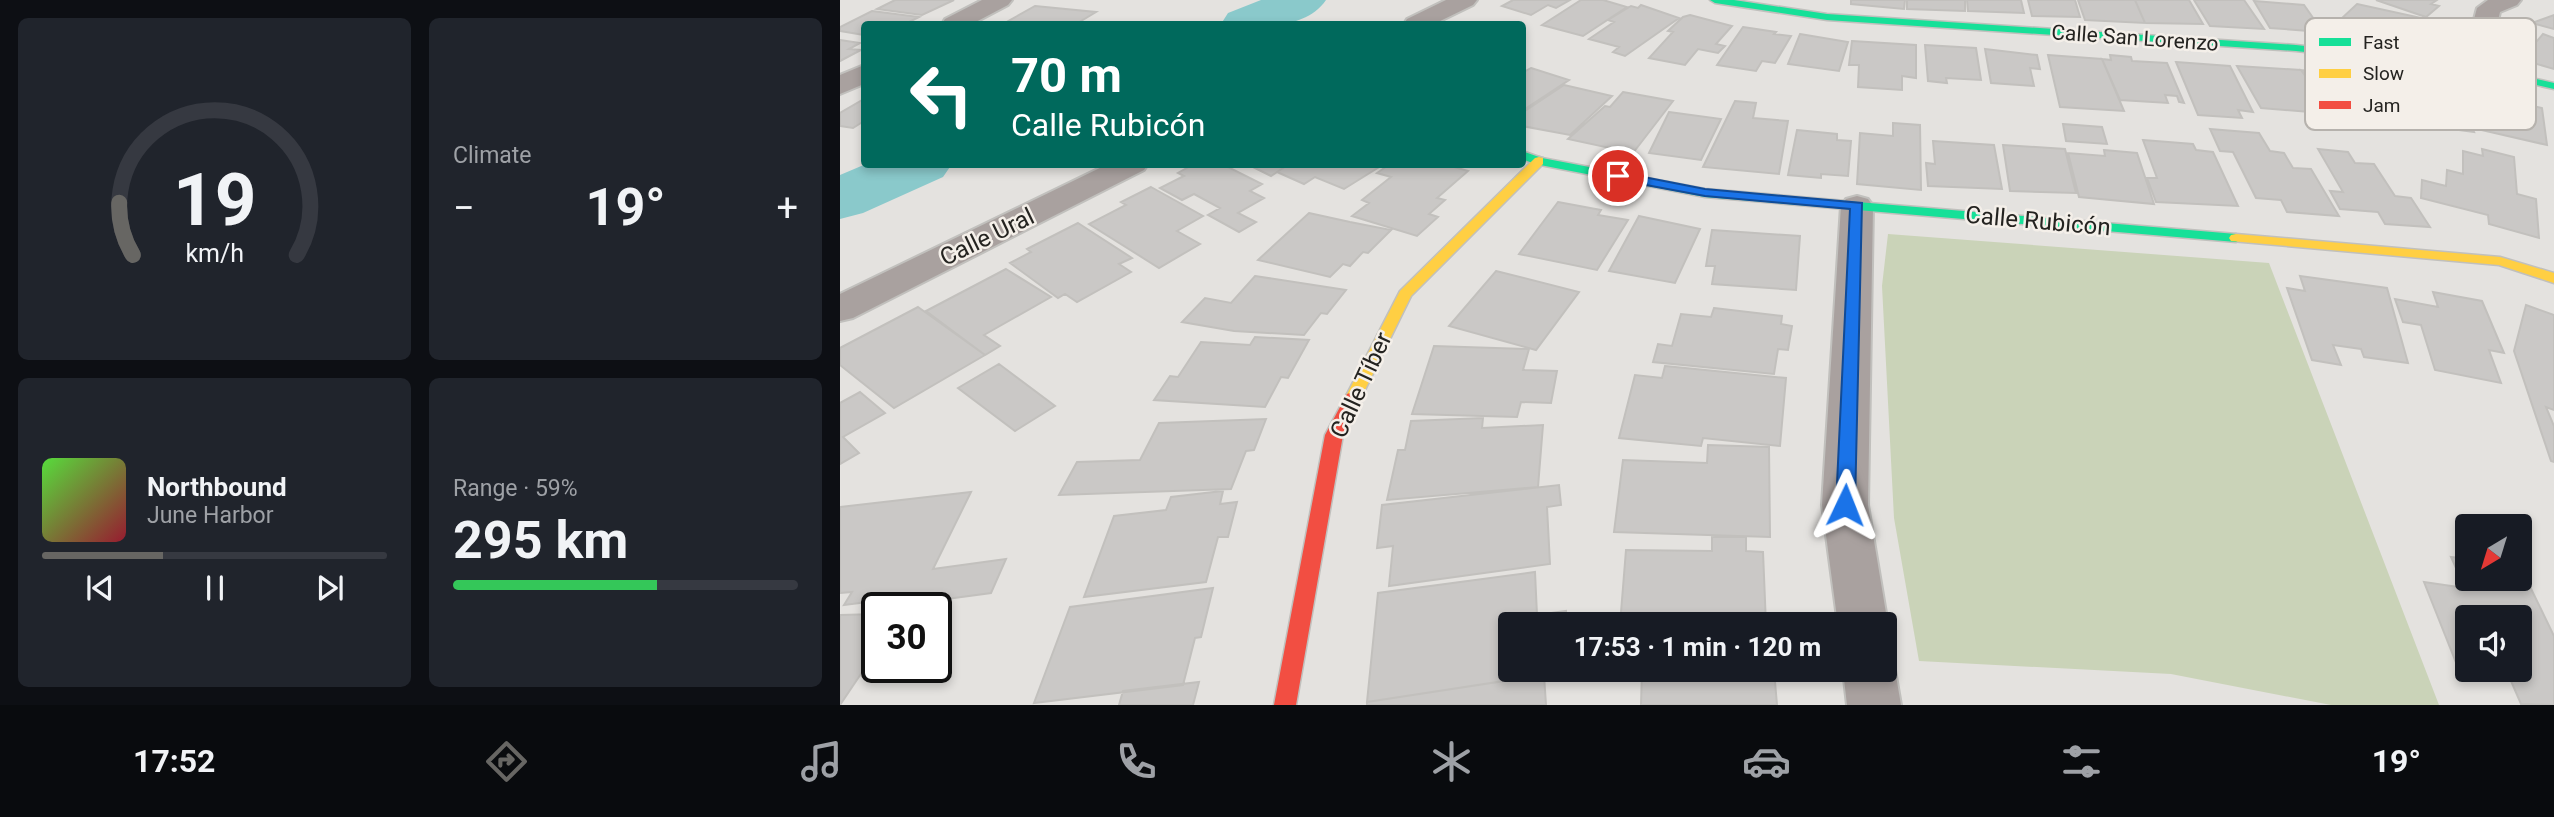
<!DOCTYPE html>
<meta charset="utf-8">
<style>
:root{--surface:#171b24;--page:#20242c;--text:#f1f3f6;--muted:#9ea1a6;--line:#363941;--accent:#676663}
body{margin:0;font-family:Roboto,sans-serif;background:var(--page);color:var(--text);height:100vh;display:flex;flex-direction:column;font-size:26px;white-space:nowrap}
*{box-sizing:border-box;margin:0}
p{font-size:23px;color:var(--muted)}
.icon{flex:none;width:38px;height:38px;fill:none;stroke:currentColor;stroke-width:2;stroke-linecap:round;stroke-linejoin:round}
.map{position:relative;flex:1;overflow:hidden}
.side{display:flex;flex-direction:column;gap:18px;padding:18px;background:#0d0f14;width:840px}
.side>*{flex:none}
.hud{position:absolute;left:21px;top:21px;width:665px;height:147px;border-radius:7px;box-shadow:0 4px 10px #0003;background:#00695c;color:#fff;overflow:hidden}
.needle{width:46px;rotate:218deg}
.buttons{position:absolute;left:1615px;top:514px;display:grid;gap:14px}
.buttons a{display:grid;place-items:center;width:77px;height:77px;border-radius:7px;background:var(--surface);box-shadow:0 4px 10px #0003;font-size:35px}
.speed{position:absolute;left:21px;top:592px;display:flex;gap:14px;font-size:35px;font-weight:700;text-align:center}
.speed>*{display:grid;place-content:center;width:91px;height:91px;border-radius:50%;background:var(--surface);box-shadow:0 4px 10px #0003;line-height:1}
.speed .limit{border:4px solid #111;border-radius:10px;background:#fff;color:#111}
.pin{position:absolute;display:grid;place-items:center;width:60px;height:60px;color:#fff;margin:-30px;border:4px solid #fff;border-radius:50%;box-shadow:0 2px 7px #0007}
.me{position:absolute;width:77px;margin:-38px;rotate:2deg;stroke-linejoin:round;filter:drop-shadow(0 0 5px #0008)}
.turn{display:flex;align-items:center;gap:24px;height:147px;padding:0 35px;font-size:32px}
.turn .icon{width:91px;height:91px;stroke-width:2.5}
.turn b{display:block;font-size:49px;line-height:60px}
.big{font-size:52px;font-weight:700;line-height:1.1}
.side .tile{flex:1;display:flex;flex-direction:column;justify-content:center;gap:10px;min-width:0;padding:0 24px;border-radius:10px;background:var(--page)}
.side .dial{align-items:center;gap:0}
.dial svg{height:182px;overflow:visible;fill:none;stroke:var(--line);stroke-width:7;stroke-linecap:round;text-anchor:middle}
.dial text{fill:var(--text);stroke:none}
.song{display:flex;align-items:center;gap:21px}
.cover{width:84px;height:84px;border-radius:10px;background:linear-gradient(135deg,hsl(110 70% 55%),hsl(350 70% 35%))}
.played{height:7px;border-radius:4px;background:linear-gradient(90deg,var(--accent) 35%,var(--line) 35%)}
.keys{display:flex;justify-content:space-around;direction:ltr}
.heat{display:flex;justify-content:space-between;align-items:center;font-size:38px;direction:ltr}
.charge{height:10px;border-radius:5px;background:linear-gradient(90deg,#34c759 59%,var(--line) 0)}
.side .tiles{flex:1;display:grid;gap:18px;grid-template-columns:repeat(2,1fr)}
.trip{position:absolute;left:658px;top:612px;width:399px;height:70px;border-radius:7px;background:var(--surface);box-shadow:0 4px 10px #0003;font-weight:700;line-height:70px;text-align:center}
.tabs{display:flex;height:112px;justify-content:space-around;align-items:center;background:#090b0e;color:var(--muted)}
.tabs .icon{width:49px;height:49px}
.tabs .on{color:var(--accent)}
.tabs b{font-size:32px;color:var(--text)}
main{display:flex;flex:1;min-height:0}
.map>svg:first-child{display:block}
</style>
<main>
<section class="side">
<div class="tiles">
<div class="tile dial"><svg viewBox="0 0 100 80">
<path d="M14 69A42 42 0 1 1 86 69"/>
<path d="M14 69A42 42 0 0 1 8 46" stroke="#676663"/>
<text x="50" y="56" font-size="32" font-weight="700">19</text>
<text x="50" y="72" font-size="11">km/h</text>
</svg></div>
<div class="tile"><p>Climate</p>
<div class="heat"><a>−</a><b class="big">19°</b><a>+</a></div>
</div>
<div class="tile">
<div class="song"><i class="cover"></i><div><b>Northbound</b><p>June Harbor</p></div></div>
<div class="played"></div>
<div class="keys"><svg class="icon" aria-label="previous" viewBox="0 0 24 24"><path d="M18 5L8 12l10 7zM5 5v14"/></svg><svg class="icon" aria-label="pause" viewBox="0 0 24 24"><path d="M8 5v14M16 5v14"/></svg><svg class="icon" aria-label="next" viewBox="0 0 24 24"><path d="M6 5l10 7-10 7zM19 5v14"/></svg></div>
</div>
<div class="tile"><p>Range · 59%</p><b class="big">295 km</b><div class="charge"></div></div>
</div>
</section>
<div class="map">
<svg width="1714" height="705" viewBox="0 0 1714 705">
<rect width="100%" height="100%" fill="#e4e2df"/>
<path fill="#cad3b8" d="M1048 234 1429 263 1599 705H1491L1331 674 1079 661 1054 518 1042 286Z"/>
<g fill="none" stroke-linecap="round" stroke-linejoin="round">
<path fill="#8ac9cb" fill-rule="evenodd" d="M421 0H486C465 31 414 27 381 24L388 13Z
M26 164H112L103 177 23 213 0 219V175Z"/>
</g>
<path fill="#cac8c6" stroke="#c2c0bd" stroke-width="2" d="M55 0H114L82 15 37 9Z
M673 0H730L716 8 708 5 691 15 662 6Z
M741 0H763L787 7 743 36 702 25Z
M1011 0H1065L1064 9 1011 4Z
M1067 0H1125V11L1067 9Z
M1127 0H1181L1184 13 1128 11Z
M1188 0H1235L1240 17 1192 16Z
M1238 0H1295L1305 23 1245 20Z
M1295 0H1349L1363 24 1305 23Z
M1354 0H1404L1424 29 1370 26Z
M1536 0H1597L1591 4 1599 6 1586 17Z
M1414 1 1464 5 1483 32 1430 28Z
M1517 4 1586 19 1580 25 1588 27 1576 41 1501 19Z
M801 5 839 18 785 56 773 52 779 47 749 39 774 22 768 20 791 6 798 8Z
M195 6 256 12 236 24H163Z
M32 11 79 17 65 24H24V35L0 31V27Z
M850 15 892 26 876 44 885 46 878 53 858 49 845 65 809 58 833 32 828 31 843 17Z
M1714 15V29L1692 23Z
M903 27 936 32 934 34 951 36 935 63 922 61 916 71 877 65Z
M960 34 1008 42 999 71 948 64Z
M1703 34 1714 38V69L1666 55 1675 45 1690 49Z
M0 40 20 43 9 49 21 50 0 61Z
M1012 41 1076 45V78L1062 76V90L1018 87 1019 65H1009Z
M1085 45 1136 48 1141 80 1106 78 1107 83 1088 81Z
M1145 49 1197 55 1200 69 1190 68 1194 86 1151 83Z
M1208 55 1262 59 1284 111 1220 107Z
M1270 55 1291 57 1292 61 1327 63 1344 103 1339 102 1337 96 1325 95 1328 103 1280 100 1262 59 1271 60Z
M1336 62 1390 66 1413 112 1398 110 1402 118 1358 115Z
M1397 66 1461 70 1475 88 1466 87 1483 113 1421 108Z
M691 68 729 80 682 111V73Z
M1461 70 1519 77 1546 109 1486 105Z
M1543 74 1610 86 1634 132 1567 123 1558 103 1542 101 1537 89 1550 91Z
M724 85 772 96 730 135 682 126V113Z
M1615 88 1670 98V101L1702 108 1707 145 1637 129V106L1622 103Z
M783 92 833 101 793 153 728 139 765 106 770 107Z
M24 99V121L13 128 0 126V113Z
M895 101 916 103 913 118 948 121 939 174 863 167Z
M829 112 881 119 861 160 809 153Z
M1053 123 1080 125 1081 190 1017 184 1020 133 1053 136Z
M1223 124 1262 127 1267 144 1226 141Z
M1370 129 1419 133 1430 151 1444 153 1453 168 1471 169 1499 216 1447 212 1441 200 1416 198 1393 152 1380 151Z
M957 130 997 134V140L1011 141 1008 176 981 174V178L948 175Z
M1303 140 1353 144 1356 150 1373 152 1398 206 1316 202 1307 178H1317Z
M1093 141 1154 145 1162 189 1088 186 1086 163 1095 164Z
M1163 145 1225 149 1236 193 1170 191Z
M1478 149 1508 152 1515 163 1534 164 1555 196 1571 198 1590 227 1545 224 1538 212 1500 209 1490 191 1503 192Z
M1642 149 1674 157 1677 194 1696 199 1699 238 1649 224 1648 215 1581 198 1582 180 1606 186 1607 170 1623 174V151L1643 156Z
M1264 150 1297 153 1314 204 1239 197 1228 153 1265 156Z
M354 164H382L422 184 410 191 424 198 398 213 416 222 399 232 368 215 380 208 354 194 342 200 320 188 344 176 338 173Z
M407 164H449L431 176Z
M449 164H544L504 189 475 177 464 184 437 172Z
M550 164 597 167 604 164 628 171 597 198 605 200 589 214 598 217 577 236 512 216 529 203 522 200 551 177 537 173Z
M311 187 363 216 337 231 360 244 319 268 249 224 286 205 281 202Z
M718 202 761 210 758 215 788 220 757 270 679 254Z
M469 213 510 222 551 230 528 253 523 252 510 266 503 264 490 277 418 260Z
M799 216 860 229 835 283 769 271Z
M238 223 292 258 279 264 291 272 237 302 225 294 218 298 170 263 191 252 187 249Z
M872 230 960 236 956 290 872 284 875 266H866Z
M166 269 211 297 144 335 160 346 145 355 86 311Z
M656 271 739 292 696 350 609 326Z
M415 276 506 290 487 314 481 313 464 335 394 331 342 322 365 298 391 303Z
M1460 276 1547 288 1568 363 1524 357 1521 349 1493 345 1501 365 1472 360 1447 288 1465 291Z
M1593 292 1642 301 1664 353 1649 350 1661 383 1595 370 1581 325 1563 322 1555 299 1598 307Z
M1686 305 1714 315V410L1706 407 1714 426V462L1711 461 1674 351Z
M78 307 145 355 54 408 0 365V348Z
M874 308 942 316 941 324 952 326 948 350 938 349 934 374 813 362 818 344 832 346 841 314 871 317Z
M415 337 469 340 448 378 441 377 425 407 314 400 330 376 338 377 361 342 410 345Z
M594 346 689 349 683 370 717 371 711 403 681 402 677 417 572 414Z
M159 364 215 406 175 431 118 388Z
M825 366 946 378 940 446 863 438 861 446 779 438 795 375 822 378Z
M20 392 45 413 3 437 19 453 0 464V403Z
M643 418 642 428 703 425 698 487 547 500 558 450H565L571 421Z
M426 419 414 450 406 451 391 489 219 495 237 462 300 460 319 423Z
M868 445 929 447 930 537 774 532 783 460 867 463Z
M719 485 721 505 707 507 710 564 549 586 553 546 537 548 542 505Z
M383 491 380 504 397 502 388 537H378L366 582 244 597 274 516 326 510 331 497Z
M131 492 93 569 166 559 151 593 62 605 67 597 4 605 12 592 0 593V507Z
M872 537H906V551L923 552 926 625H780L786 550 872 551Z
M1611 557 1628 559V579H1680L1681 568 1714 636V705L1681 704 1668 674 1645 670H1680V618H1628V667L1617 665 1584 582 1625 588Z
M695 572 697 615 726 611 727 625H670V670L729 671 527 702 538 593Z
M373 588 361 637 355 638 343 685 194 703 230 607Z
M37 614V650L0 705V615Z
M802 670H934L937 705H801Z
M704 675 706 705H527V702Z
M359 682 353 705H279L283 691Z"/>
<g fill="none" stroke-linecap="round" stroke-linejoin="round">
<g stroke="#c1c0bd" stroke-width="4">
<path id="street" d="M142 0H172L168 5 132 24H102L105 19Z
M606 0H637L633 5 594 24H564L567 19Z
M1648 0H1681L1677 5 1660 12 1647 68 1643 74 1634 76 1625 74 1621 68 1637 8Z
M24 65V84L0 94V75Z
M268 164H308L304 170 13 318 0 321V294Z
M1017 196 1028 199 1033 206 1028 505 1048 625 1045 632V625H998L982 505 1001 206 1006 199Z
M1045 652 1055 670 1061 705H1007L1003 670H1045Z"/>
</g>
<g stroke="#c1c0bd" stroke-width="3">
<path id="fast" d="M870 0H894L987 14 1456 45 1634 65 1714 83V89L1634 71 1456 51 987 20 875 3Z
M682 151 702 158 865 189 1396 234 1403 238 1396 242 865 197 695 164 682 159Z"/>
</g>
<g stroke="#c1c0bd" stroke-width="3">
<path id="slow" d="M699 157 703 158V164L571 296 519 402H507L505 398 560 291 695 158Z
M1396 234 1660 257 1714 273V283L1659 265 1391 241 1389 238 1391 235Z"/>
</g>
<g stroke="#c1c0bd" stroke-width="3">
<path id="jam" d="M513 392 519 394 521 398 503 435 456 705H434L485 435 507 394Z"/>
</g>
<use href="#street" fill="#a9a19f" fill-rule="evenodd"/>
<use href="#fast" fill="#16e098" fill-rule="evenodd"/>
<use href="#slow" fill="#ffcf43" fill-rule="evenodd"/>
<use href="#jam" fill="#f24e42" fill-rule="evenodd"/>
</g>
<path fill="#1a73e8" stroke="#114b97" stroke-width="2" d="M778 172 865 189 1022 203 1015 505 1012 510 1005 512 999 510 996 505 1010 209 865 196 774 179 772 176Z"/>
<g text-anchor="middle" stroke-width="5" stroke-linejoin="round" paint-order="stroke">
<g font-size="21" fill="#242320" stroke="#f4efe9">
<text transform="translate(1295 38) rotate(4)" y="7">Calle San Lorenzo</text>
</g>
<g font-size="24" fill="#242320" stroke="#f4efe9">
<text transform="translate(1198 221) rotate(5)" y="8">Calle Rubicón</text>
<text transform="translate(147 237) rotate(-26)" y="8">Calle Ural</text>
<text transform="translate(521 385) rotate(-65)" y="8">Calle Tíber</text>
</g>
</g>
<rect x="1465" y="18" width="231" height="112" rx="10" fill="#f4efe9" stroke="#b6b2ad" stroke-width="2"/>
<rect x="1479" y="38" width="32" height="8" fill="#16e098"/>
<rect x="1479" y="69" width="32" height="9" fill="#ffcf43"/>
<rect x="1479" y="101" width="32" height="8" fill="#f24e42"/>
<g font-size="19" fill="#242320">
<text x="1523" y="49">Fast</text>
<text x="1523" y="80">Slow</text>
<text x="1523" y="112">Jam</text>
</g>
</svg>
<div class="buttons">
<a><svg class="needle" viewBox="-14 -14 28 28"><path d="M0-13l5 13h-10z" fill="#e53935"/><path d="M0 13l5-13h-10z" fill="#9ea1a6"/></svg></a>
<a><svg class="icon" aria-label="sound" viewBox="0 0 24 24"><path d="M4 9h4l5-4v14l-5-4H4zM17 9q2 3 0 6"/></svg></a>
</div>
<div class="speed"><div class="limit">30</div></div>
<div class="pin" style="left:778px;top:176px;background:#d93025"><svg class="icon" aria-label="arrive" viewBox="0 0 24 24"><path d="M6 21V4h12l-3 4 3 4H6"/></svg></div>
<svg class="me" style="left:1005px;top:505px" viewBox="-20 -20 40 40"><path d="M0-17L14 15 0 8-14 15z" fill="#1a73e8" stroke="#fff" stroke-width="4"/></svg>
<div class="trip">17:53 · 1 min · 120 m</div>
<div class="hud">
<div class="turn"><svg class="icon" aria-label="left" viewBox="0 0 24 24"><path d="M17 20v-9H6M10 6l-5 5 5 5"/></svg><div><b>70 m</b>Calle Rubicón</div></div>
</div>
</div>
</main>
<nav class="tabs">
<b>17:52</b>
<svg class="icon on" aria-label="directions" viewBox="0 0 24 24"><path d="M12 3l9 9-9 9-9-9zM9 14v-3h6M13 9l2 2-2 2"/></svg>
<svg class="icon" aria-label="music" viewBox="0 0 24 24"><path d="M9 18V5l10-2v13"/><circle cx="6" cy="18" r="3"/><circle cx="16" cy="16" r="3"/></svg>
<svg class="icon" aria-label="phone" viewBox="0 0 24 24"><path d="M5 4h4l2 5-3 2q2 4 5 5l2-3 5 2v4C11 20 4 13 5 4z"/></svg>
<svg class="icon" aria-label="climate" viewBox="0 0 24 24"><path d="M12 3v18M4 7l16 10M4 17L20 7"/></svg>
<svg class="icon" aria-label="car" viewBox="0 0 24 24"><path d="M5 17H2v-5l4-1 3-4h7l3 4 3 1v5h-3M9 17h6M6 11h13"/><circle cx="7" cy="17" r="2"/><circle cx="17" cy="17" r="2"/></svg>
<svg class="icon" aria-label="filters" viewBox="0 0 24 24"><path d="M4 7h16M4 17h16"/><circle cx="9" cy="7" r="2"/><circle cx="15" cy="17" r="2"/></svg>
<b>19°</b>
</nav>
